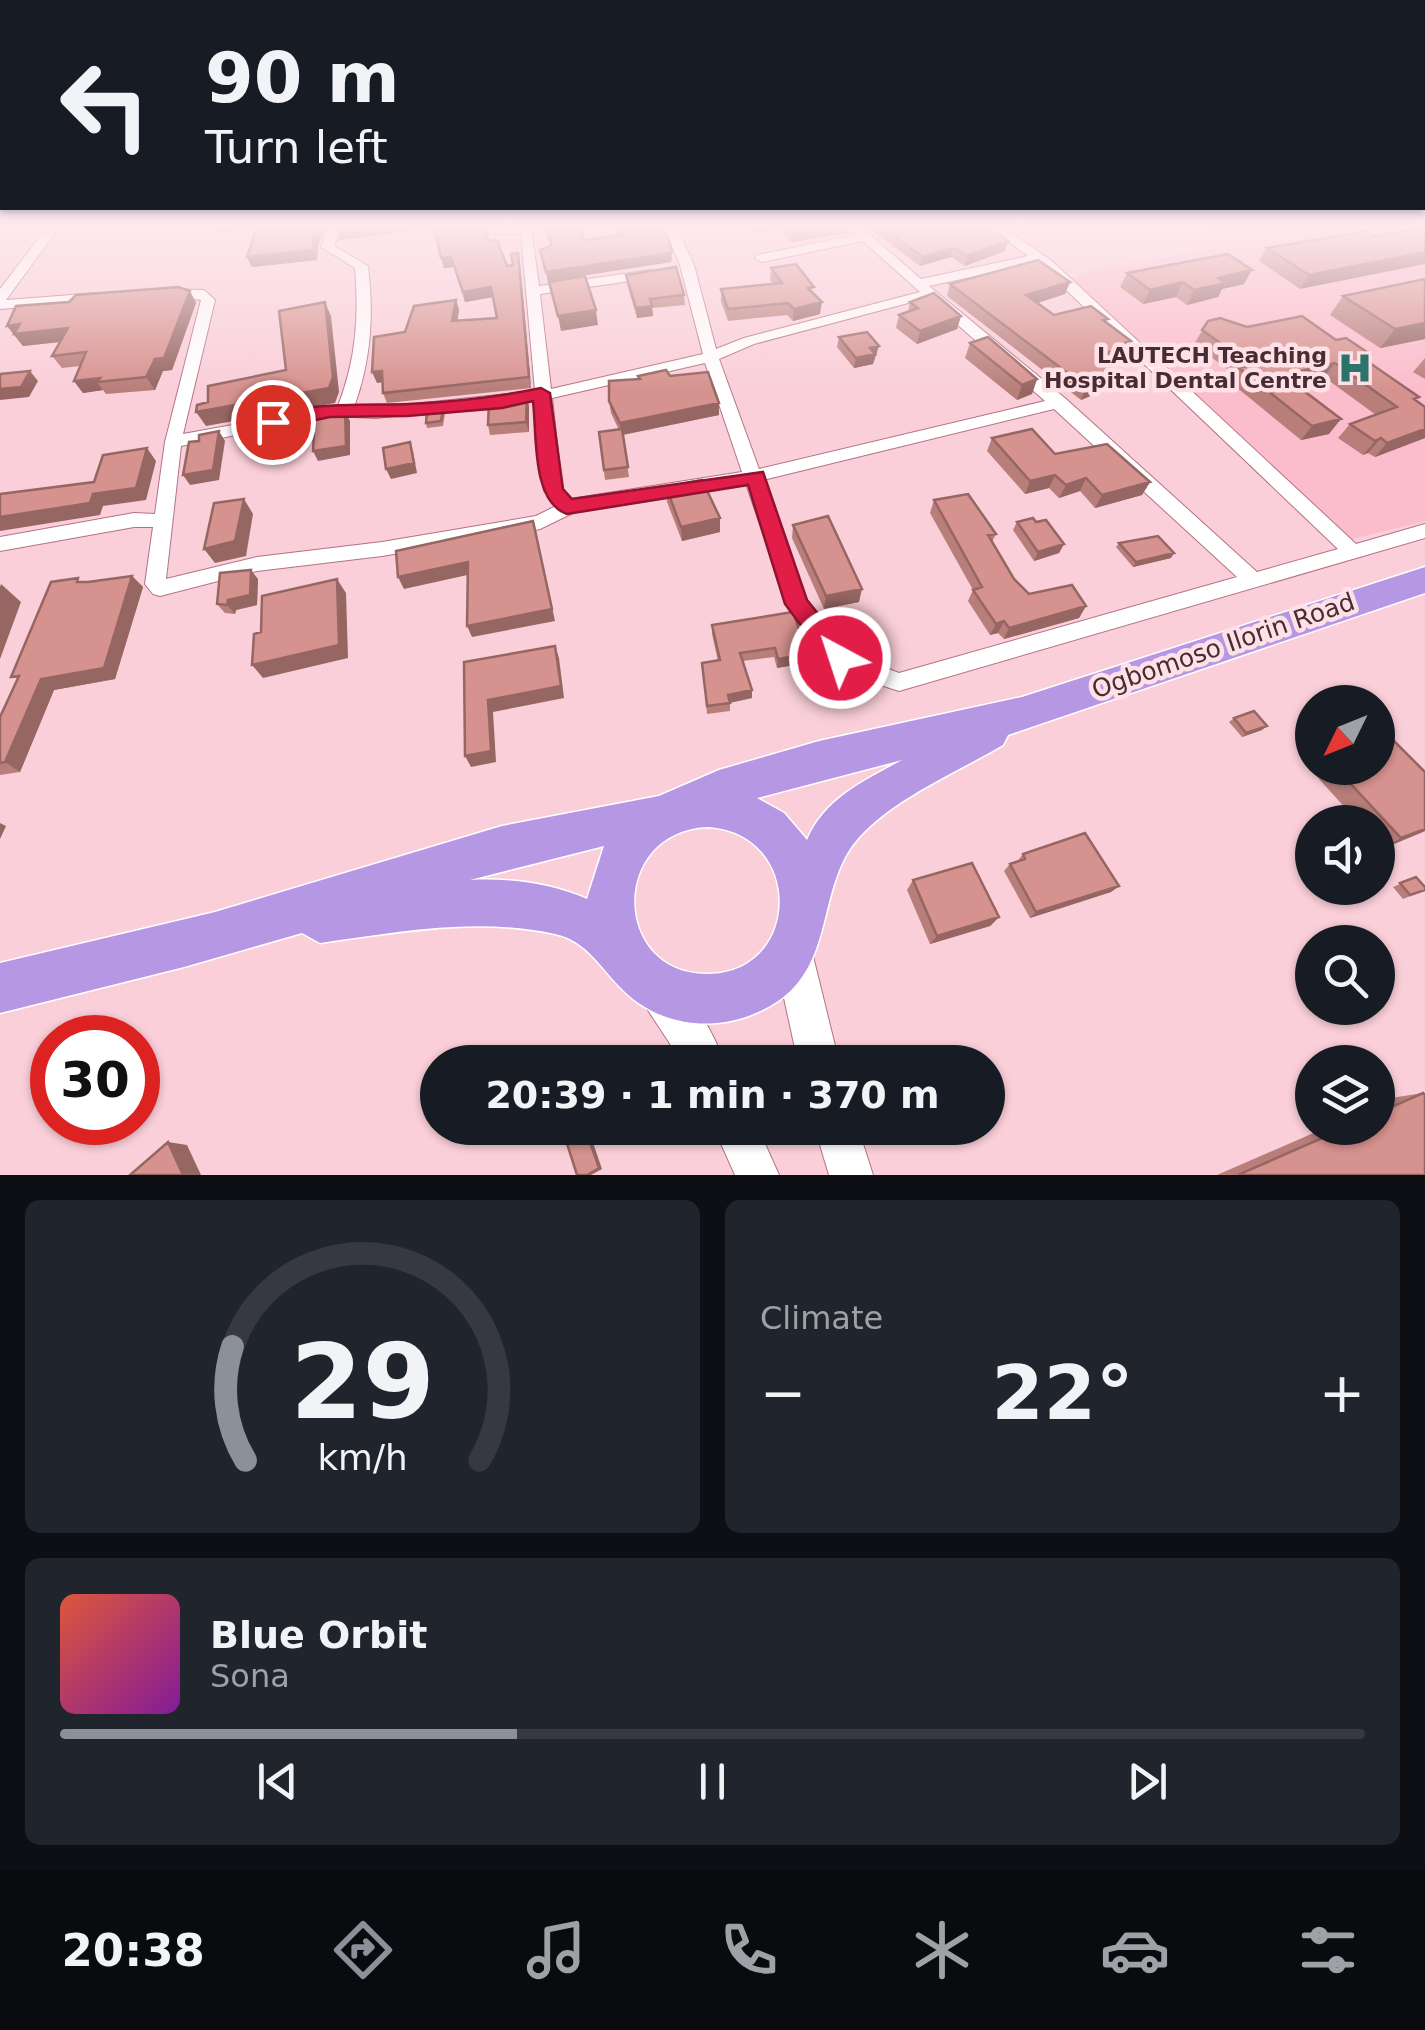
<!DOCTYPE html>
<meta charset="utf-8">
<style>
:root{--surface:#171b24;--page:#20242c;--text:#f1f3f6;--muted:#9ea1a6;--line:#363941;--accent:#8c9099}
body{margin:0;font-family:"DejaVu Sans",sans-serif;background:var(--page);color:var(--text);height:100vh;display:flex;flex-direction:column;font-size:38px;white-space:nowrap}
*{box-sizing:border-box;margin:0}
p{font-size:32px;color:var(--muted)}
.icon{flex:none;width:55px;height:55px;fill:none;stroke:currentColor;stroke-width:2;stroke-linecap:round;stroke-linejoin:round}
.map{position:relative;height:1175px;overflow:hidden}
.sheet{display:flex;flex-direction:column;gap:25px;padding:25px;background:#0d0f14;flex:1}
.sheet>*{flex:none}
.banner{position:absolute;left:0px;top:0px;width:1425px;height:210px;box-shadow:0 2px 8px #0004;background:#171b24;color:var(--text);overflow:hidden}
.needle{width:65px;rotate:227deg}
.fabs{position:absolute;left:1295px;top:685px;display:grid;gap:20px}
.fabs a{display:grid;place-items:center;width:100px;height:100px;border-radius:50%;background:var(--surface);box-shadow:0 2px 8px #0004;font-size:50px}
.speed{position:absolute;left:30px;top:1015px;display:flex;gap:20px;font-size:50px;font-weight:700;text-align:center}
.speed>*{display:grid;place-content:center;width:130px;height:130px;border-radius:50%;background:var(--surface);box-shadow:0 2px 8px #0004;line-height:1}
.speed .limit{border:15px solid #d22;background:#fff;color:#111}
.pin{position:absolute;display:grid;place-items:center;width:85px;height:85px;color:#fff;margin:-42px;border:5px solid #fff;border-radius:50%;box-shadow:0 2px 10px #0007}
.me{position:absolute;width:110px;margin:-55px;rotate:320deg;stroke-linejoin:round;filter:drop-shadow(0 0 8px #0008)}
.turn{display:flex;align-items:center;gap:35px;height:210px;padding:0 40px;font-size:45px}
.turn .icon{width:130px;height:130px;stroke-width:2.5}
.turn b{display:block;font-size:70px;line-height:85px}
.big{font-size:75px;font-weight:700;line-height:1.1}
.sheet .card{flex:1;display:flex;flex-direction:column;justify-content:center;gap:15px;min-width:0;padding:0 35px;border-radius:15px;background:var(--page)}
.sheet .dial{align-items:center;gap:0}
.dial svg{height:260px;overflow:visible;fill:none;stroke:var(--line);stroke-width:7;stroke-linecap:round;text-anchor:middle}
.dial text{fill:var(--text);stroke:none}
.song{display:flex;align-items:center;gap:30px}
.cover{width:120px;height:120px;border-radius:15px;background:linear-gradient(135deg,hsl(10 70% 55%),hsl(290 70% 35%))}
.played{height:10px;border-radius:5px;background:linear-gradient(90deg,var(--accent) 35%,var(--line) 35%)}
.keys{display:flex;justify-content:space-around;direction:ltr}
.heat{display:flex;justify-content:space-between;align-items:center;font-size:55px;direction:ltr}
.sheet .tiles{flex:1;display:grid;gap:25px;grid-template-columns:1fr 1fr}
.card:last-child{grid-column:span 2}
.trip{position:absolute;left:420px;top:1045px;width:585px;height:100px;border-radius:50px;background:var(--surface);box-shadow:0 2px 8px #0004;font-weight:700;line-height:100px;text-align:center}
.dock{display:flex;height:160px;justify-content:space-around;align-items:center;background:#090b0e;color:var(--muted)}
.dock .icon{width:70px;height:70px}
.dock .on{color:var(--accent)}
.dock b{font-size:45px;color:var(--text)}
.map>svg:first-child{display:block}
</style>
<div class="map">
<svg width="1425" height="1175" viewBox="0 0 1425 1175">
<rect width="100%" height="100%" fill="#facfd9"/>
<path fill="#fbbccb" d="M1204 226H1425V521L1352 539 1072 278 1093 270 1233 246Z"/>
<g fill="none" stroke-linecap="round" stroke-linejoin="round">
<g stroke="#b37384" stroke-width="2">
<path id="street" d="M48 226H60L6 300 98 293 105 297 98 301 0 309V289Z
M329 226H341L334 246 368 266C374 316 371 360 354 407L376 408 535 391 521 234 490 233 486 232 484 226 531 228 539 286 651 270 658 274 651 278 540 294 551 389 703 354 680 265 664 226H676L694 265 716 349 744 338 920 292 863 241 762 262 755 258 757 255 856 235 847 226H860L921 279 1028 256 987 226H1001L1052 261 1356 544 1425 524V538L899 691 850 675 831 665 790 610 746 484 581 509 540 529 382 556 257 571 160 596 153 594 145 584 153 527H134L0 551V537L134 513 155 514 165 442 201 300 162 295V289L204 290 215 300 183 434 338 406C356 360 359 317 355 268L321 247ZM1036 263 1042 267 1338 549 1257 572 1066 399 929 286ZM927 298 1045 401 759 469 719 359 754 344ZM705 363 742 472 570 499 562 489 552 398ZM536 401 544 491 556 506 536 516 382 542 257 557 166 579 181 446 330 416 376 418ZM1054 409 1237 577 899 673 847 653 806 601 763 480Z"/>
</g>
<g stroke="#b37384" stroke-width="2">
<path id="secondary" d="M792 929 805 935 811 948 839 1062H798L773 948 779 935Z
M658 975C690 989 713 1031 724 1062H682L638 995 644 981Z
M714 1128H758L779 1175H735Z
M815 1128H858L873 1175H829Z"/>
</g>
<g stroke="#fff" stroke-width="3">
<path id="highway" d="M1425 567V593L1008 735 1003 745C956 773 877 805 848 852 819 900 830 966 778 1001 731 1033 666 1032 624 991 601 969 588 941 555 934 477 917 398 932 320 943L302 933 184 967 0 1013V963L215 912 502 826 659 796 719 770 819 741 1022 697ZM902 760C864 781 825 798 807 840L784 813 757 798ZM707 827C805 832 803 974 707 974 611 974 609 832 707 827ZM604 846 587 899C550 883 510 878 470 880Z"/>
</g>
<use href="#street" fill="#fff" fill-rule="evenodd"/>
<use href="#secondary" fill="#fff" fill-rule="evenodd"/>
<use href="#highway" fill="#b697e3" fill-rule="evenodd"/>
</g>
<path fill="#b87e7a" d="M214 226H327L318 246 317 260 252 267 247 257 255 230 217 232Z
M337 226H482L489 241 507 266 520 263 531 388 387 403 383 393V382L377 383 405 332 456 300 459 310 457 320 497 318 493 297 465 302 454 267 444 268 434 228 340 240Z
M543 226H579L585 240 619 236 613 226H663L672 259 671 262 548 281 540 250 551 246Z
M778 226H849L848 233 792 242Z
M866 226H986L1005 251 965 266 951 257 920 266Z
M1367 231 1300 289 1259 261 1267 248Z
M771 268 813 294 820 314 793 321 787 315 728 321 721 301V289L773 284 770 280Z
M1127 273 1244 284 1222 289 1218 297 1187 305 1176 297 1143 304 1120 287Z
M626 275 684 295 685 305 652 308 653 316 637 318 627 284Z
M1425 279V339L1380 348 1330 315 1343 296Z
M1070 282 1065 294 1037 303 1054 315 1106 323 1131 341 1124 360 1113 362 1114 363 1108 376 1097 393 1081 400 947 296 950 284Z
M190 291 196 303 172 370 163 371 155 390 106 394 103 390 83 393 74 381 80 366 62 368 52 356 60 342 23 346 7 326 69 302Z
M910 302 961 316 957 329 917 344 896 328 899 315 908 312Z
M1208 321 1247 327 1366 360 1425 407V438L1375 457 1368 453 1363 455 1338 438 1350 424 1376 415 1324 377 1295 384 1329 434 1301 440 1230 382 1235 375 1194 344Z
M839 337 877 356H875L873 364 854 368 837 347Z
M970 343 1037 379 1032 394 1017 400 965 358Z
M1425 358V379L1413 372Z
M638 376H670L719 415 623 435 629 477 605 480 599 432 619 430 611 413 609 401 639 379Z
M529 406V432L490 435 488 425Z
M443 410 445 414 443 426 427 428 426 423Z
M992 438 1055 454 1150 482 1142 495 1095 508 1080 491 1059 498 1049 488 1025 494 987 451Z
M666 487 720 532 682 541 667 502Z
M934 500 996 534 992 542 1014 579 1029 594 1086 606 1079 618 1004 639 998 633 990 635 968 601 973 590 930 513Z
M1017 522H1036L1064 544 1059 553 1034 561 1013 530Z
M793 525 859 602 824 609 792 538Z
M1119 543 1171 558 1133 567 1116 547Z
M132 576 143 587 115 679 54 690 20 772 0 775V717L83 582Z
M258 579 257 605 236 610 235 614 225 613 217 604Z
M712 625 808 654 806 663 777 668 774 657 743 661 752 690V698L730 703V711L707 714 702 663 718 661 712 634Z
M1234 718 1262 730 1242 737 1229 722Z
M1312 767 1378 768 1425 831 1382 849 1378 844V822H1358L1310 769Z
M1023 854 1119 886 1111 892 1030 918 1004 871 1010 864 1017 862Z
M1416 877 1425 890 1403 899 1393 887Z
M913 880 999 917 990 926 930 944 907 890Z
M1423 1093 1425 1175H1217L1325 1128H1378V1104L1391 1098Z"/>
<path fill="#966663" d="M319 226H327L318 246 317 260 252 267 247 257 313 236Z
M370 226H435V227L340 240 336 230Z
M754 226H774V230L754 234Z
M835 226H849L848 233 792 242V232Z
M1008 241 1005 251 965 266 967 256Z
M954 248 951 257 920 266 923 257Z
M672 250 671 262 548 281 546 272Z
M1425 252V264L1300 289 1309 275Z
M518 253 520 263 531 388 529 377Z
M451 257 454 267 444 268 441 258Z
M1252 270 1244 284 1222 289 1218 297 1187 305 1194 290 1218 278Z
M1070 282 1065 294 1022 308 1026 295Z
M1183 282 1176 297 1143 304 1150 290Z
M491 287 494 297 465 302 463 292Z
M190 291 196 303 172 370 163 371 155 390 146 377Z
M456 300 459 310 456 331 452 321Z
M325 302 331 316 339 392 335 403 206 426 196 412 329 388Z
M822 302 820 314 793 321 794 309Z
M652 306 653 316 637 318 636 308Z
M596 310 598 325 561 331 558 316Z
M961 316 957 329 917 344 920 331Z
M1425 323V339L1380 348 1395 329Z
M20 324 68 328 77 340 23 346 7 326Z
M1131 341 1127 348 1130 347 1124 360 1094 367 1100 354Z
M879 346 873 364 854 368 856 358 870 348Z
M1114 363 1097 393 1081 400 1086 387Z
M1335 363 1324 377 1273 389 1283 375Z
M30 371 38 381 29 397 0 400V389Z
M382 371 386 381 377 383 372 372Z
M100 378 97 382 103 390 83 393 74 381Z
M1037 379 1032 394 1017 400 1022 385Z
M527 396 529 406V432L526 422Z
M719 403V415L621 435 620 423Z
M345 411 350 421V455L318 461 313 451Z
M1341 419 1329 434 1301 440 1312 426Z
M1425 429V438L1375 457 1387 443Z
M219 431 225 441 219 480 190 485 183 475Z
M1381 438 1368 453 1363 455 1375 441Z
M410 442 413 452 417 473 391 479 386 469Z
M147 448 156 461 146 500 103 506 100 515 0 531V517L93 494Z
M1055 475 1049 488 1025 494 1030 481Z
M1086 478 1080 491 1059 498 1066 485Z
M1150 482 1142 495 1095 508 1102 495Z
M244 499 253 514 246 556 215 563 204 549Z
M720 518V532L682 541 681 527Z
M536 533 555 621 472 637 467 626Z
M1064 544 1059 553 1034 561 1038 552Z
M1174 553 1171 558 1133 567 1136 562Z
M468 562 472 574 404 589 398 577Z
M251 570 258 579 257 605 236 610 235 614 227 605 228 600Z
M132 576 143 587 115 679 54 690 20 772 5 762 41 679Z
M337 579 346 593 348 658 263 678 252 665Z
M1 584 21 602 0 659V587Z
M862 589 859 602 824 609 826 596Z
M1086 606 1079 618 1004 639 1009 628Z
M1004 621 998 633 990 635 996 624Z
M555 646 559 658 564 698 493 712 496 762 471 767 465 756 488 700Z
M808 654 806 663 777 668 778 659Z
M752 690V698L728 703V695Z
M1267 726 1262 730 1242 737 1246 733Z
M0 823 6 826 0 839Z
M1425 829V831L1382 849 1401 838Z
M1119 886 1111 892 1030 918 1036 912Z
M999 917 990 926 930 944 937 936Z
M585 1128H588L602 1169 591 1175H587Z
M168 1142 187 1145 201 1175H183Z"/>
<path fill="#d6928e" stroke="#966663" stroke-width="2.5" d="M257 226H319L313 236V250L247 257Z
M337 226H370L336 230Z
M434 226H482L489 241 497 240 507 266 513 265 511 254 518 253 529 377 383 393 382 371 372 372 374 337 405 332 414 306 456 300 452 321 497 318 491 287 463 292 451 257 441 258Z
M545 226H579L585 240 622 235 617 226H663L672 250 671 253 546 272 540 250 552 245Z
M787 226H835L792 232Z
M880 226H986L1008 241 967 256 954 248 923 257Z
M1425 228V252L1309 275 1267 248 1367 231 1375 236Z
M1228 254 1252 270 1218 278 1226 283 1194 290 1183 282 1150 290 1127 273Z
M1038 260 1070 282 1026 295 1054 315 1091 306 1108 319 1103 320 1131 341 1125 343 1130 347 1100 354 1114 363 1103 381 1086 387 950 284Z
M796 264 814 287 808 288 822 302 794 309 788 303 728 309 721 289 782 283 771 268Z
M676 267 684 295 650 299 652 306 636 308 626 275Z
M585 276 596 310 558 316 549 282Z
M1425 279V323L1395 329 1343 296Z
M178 287 190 291 164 358 155 359 146 377 97 382 100 378 74 381 86 352 52 356 68 328 14 334 20 324 7 326 16 306 69 302 76 295Z
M934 293 961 316 920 331 899 315 918 308 910 302Z
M325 302 333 377 329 388 196 412 197 405 208 402V386L286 370 279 311Z
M1302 316 1336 340 1346 338 1370 354 1361 357 1419 397 1414 399 1425 407V429L1387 443 1381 438 1375 441 1350 424 1397 407 1335 363 1283 375 1341 419 1312 426 1239 368 1251 365 1202 330 1208 321 1220 318 1247 327Z
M867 332 879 346 870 348 875 354 856 358 839 337Z
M988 337 1037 379 1022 385 970 343Z
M666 370 670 376 708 372 719 403 620 423 609 401V381L640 379 638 376Z
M30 371 21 387 0 389V374Z
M527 396 526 422 488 425 489 400Z
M443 410 441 421 426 423 427 411Z
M345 411 346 446 313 451 315 412Z
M622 429 628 467 604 470 599 432Z
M1032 429 1055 454 1107 444 1150 482 1102 495 1086 478 1066 485 1055 475 1030 481 992 438Z
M219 431 213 470 183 475 189 442 199 441V435Z
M410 442 414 463 386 469 383 448Z
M147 448 136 488 93 494 90 503 0 517V494L94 482 103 455Z
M702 480 720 518 681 527 666 487Z
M968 494 996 534 988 535 1014 579 1029 594 1072 585 1086 606 1009 628 1004 621 996 624 973 590 982 587 934 500Z
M244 499 235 541 204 549 214 503Z
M828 516 862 589 826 596 793 525Z
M1033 518 1036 522 1046 520 1064 544 1038 552 1017 522Z
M533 521 552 609 467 626 468 562 398 577 396 551Z
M1158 536 1174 553 1136 562 1119 543Z
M251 570 250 595 228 600 227 605 217 604 220 573Z
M132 576 104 668 41 679 5 762 0 763V717L19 676 11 677 51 582 78 578 77 582H88Z
M337 579 339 645 252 665 254 634 261 632 262 596Z
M793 612 808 654 778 659 775 648 740 653 752 690 728 695 730 703 707 706 702 663 720 660 712 625Z
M555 646 561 686 488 700 491 751 465 756 464 662Z
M1254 711 1267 726 1246 733 1234 718Z
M1387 734 1425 772V829L1401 838 1336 768H1378V737Z
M1085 833 1119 886 1036 912 1010 864 1025 859 1023 854Z
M972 863 999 917 937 936 913 880Z
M1416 877 1425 887V890L1410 895 1400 883Z
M1423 1093 1425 1095V1175H1238L1345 1128H1378V1113Z
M562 1128H585L599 1168 587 1175H577Z
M168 1142 183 1175H130Z"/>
<linearGradient id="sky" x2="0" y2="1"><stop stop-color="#6ea5d5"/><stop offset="0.58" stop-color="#fde9ee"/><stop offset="1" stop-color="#fde9ee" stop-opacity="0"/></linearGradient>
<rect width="1425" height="390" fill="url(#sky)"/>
<path fill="#e11d48" stroke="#92132f" stroke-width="2.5" d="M541 388 550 393 563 489 572 499 763 472 807 600 848 651 852 658 848 666H831L785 604 748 485 567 514C531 502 537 433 533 401L502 408 407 416 330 417 273 429 264 422C288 400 375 406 409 404 454 402 498 397 541 388Z"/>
<defs>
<g id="hospital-bare" transform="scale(2.7)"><path d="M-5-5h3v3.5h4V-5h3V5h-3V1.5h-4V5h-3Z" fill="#2c7369" stroke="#fee0e7" stroke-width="2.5" paint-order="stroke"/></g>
</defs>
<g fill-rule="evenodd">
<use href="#hospital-bare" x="1355" y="368"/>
</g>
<g text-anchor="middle" stroke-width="9" stroke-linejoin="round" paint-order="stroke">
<g font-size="22" font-weight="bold" fill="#482c33" stroke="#fee0e7" text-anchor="end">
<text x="1327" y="363">LAUTECH Teaching<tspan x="1327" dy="25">Hospital Dental Centre</tspan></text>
</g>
<g font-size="25" fill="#482c33" stroke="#fee0e7">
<text transform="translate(1223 645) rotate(-19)" y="9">Ogbomoso Ilorin Road</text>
</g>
</g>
</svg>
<div class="fabs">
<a><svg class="needle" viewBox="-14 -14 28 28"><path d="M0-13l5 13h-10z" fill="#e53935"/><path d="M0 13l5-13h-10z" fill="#9ea1a6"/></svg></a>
<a><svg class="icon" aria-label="sound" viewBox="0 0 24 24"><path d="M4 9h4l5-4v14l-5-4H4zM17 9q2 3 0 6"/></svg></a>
<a><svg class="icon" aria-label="search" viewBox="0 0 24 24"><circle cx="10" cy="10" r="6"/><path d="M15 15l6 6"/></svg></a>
<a><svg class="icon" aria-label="layers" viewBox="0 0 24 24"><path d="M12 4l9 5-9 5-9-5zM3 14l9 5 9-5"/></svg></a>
</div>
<div class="speed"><div class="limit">30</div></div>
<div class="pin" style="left:273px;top:422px;background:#d93025"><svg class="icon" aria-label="arrive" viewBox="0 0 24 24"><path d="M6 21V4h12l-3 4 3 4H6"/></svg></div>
<svg class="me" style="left:840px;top:658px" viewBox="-20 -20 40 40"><circle r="17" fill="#e11d48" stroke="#fff" stroke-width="3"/><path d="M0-11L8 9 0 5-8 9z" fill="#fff"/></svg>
<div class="trip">20:39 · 1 min · 370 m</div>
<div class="banner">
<div class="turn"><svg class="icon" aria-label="left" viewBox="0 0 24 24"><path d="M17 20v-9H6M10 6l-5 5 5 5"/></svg><div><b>90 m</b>Turn left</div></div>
</div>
</div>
<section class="sheet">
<div class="tiles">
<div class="card dial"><svg viewBox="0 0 100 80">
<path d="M14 69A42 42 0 1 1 86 69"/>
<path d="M14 69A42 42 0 0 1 10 34" stroke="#8c9099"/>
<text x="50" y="56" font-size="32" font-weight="700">29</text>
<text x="50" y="72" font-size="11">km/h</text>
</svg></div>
<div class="card"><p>Climate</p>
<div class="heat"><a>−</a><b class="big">22°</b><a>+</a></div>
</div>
<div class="card">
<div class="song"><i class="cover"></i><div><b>Blue Orbit</b><p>Sona</p></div></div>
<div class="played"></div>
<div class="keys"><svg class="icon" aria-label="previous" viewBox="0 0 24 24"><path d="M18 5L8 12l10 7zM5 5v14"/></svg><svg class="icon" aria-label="pause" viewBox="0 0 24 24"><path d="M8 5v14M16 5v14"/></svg><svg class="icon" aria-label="next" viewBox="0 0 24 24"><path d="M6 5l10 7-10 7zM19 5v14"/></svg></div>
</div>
</div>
</section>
<nav class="dock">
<b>20:38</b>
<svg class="icon on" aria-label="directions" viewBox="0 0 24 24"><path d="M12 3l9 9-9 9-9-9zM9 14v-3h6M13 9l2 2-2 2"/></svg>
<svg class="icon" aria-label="music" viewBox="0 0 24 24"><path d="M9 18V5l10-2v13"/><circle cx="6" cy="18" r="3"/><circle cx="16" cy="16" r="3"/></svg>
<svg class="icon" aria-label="phone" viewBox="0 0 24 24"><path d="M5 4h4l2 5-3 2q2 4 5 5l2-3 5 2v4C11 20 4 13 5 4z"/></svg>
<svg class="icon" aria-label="climate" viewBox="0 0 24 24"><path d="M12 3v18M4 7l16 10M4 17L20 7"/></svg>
<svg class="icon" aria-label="car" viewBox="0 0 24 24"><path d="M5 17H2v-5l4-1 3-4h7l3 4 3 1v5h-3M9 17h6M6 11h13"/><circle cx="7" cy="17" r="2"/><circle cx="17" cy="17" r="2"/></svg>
<svg class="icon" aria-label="filters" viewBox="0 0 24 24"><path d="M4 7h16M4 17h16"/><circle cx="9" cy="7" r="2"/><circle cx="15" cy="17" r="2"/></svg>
</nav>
